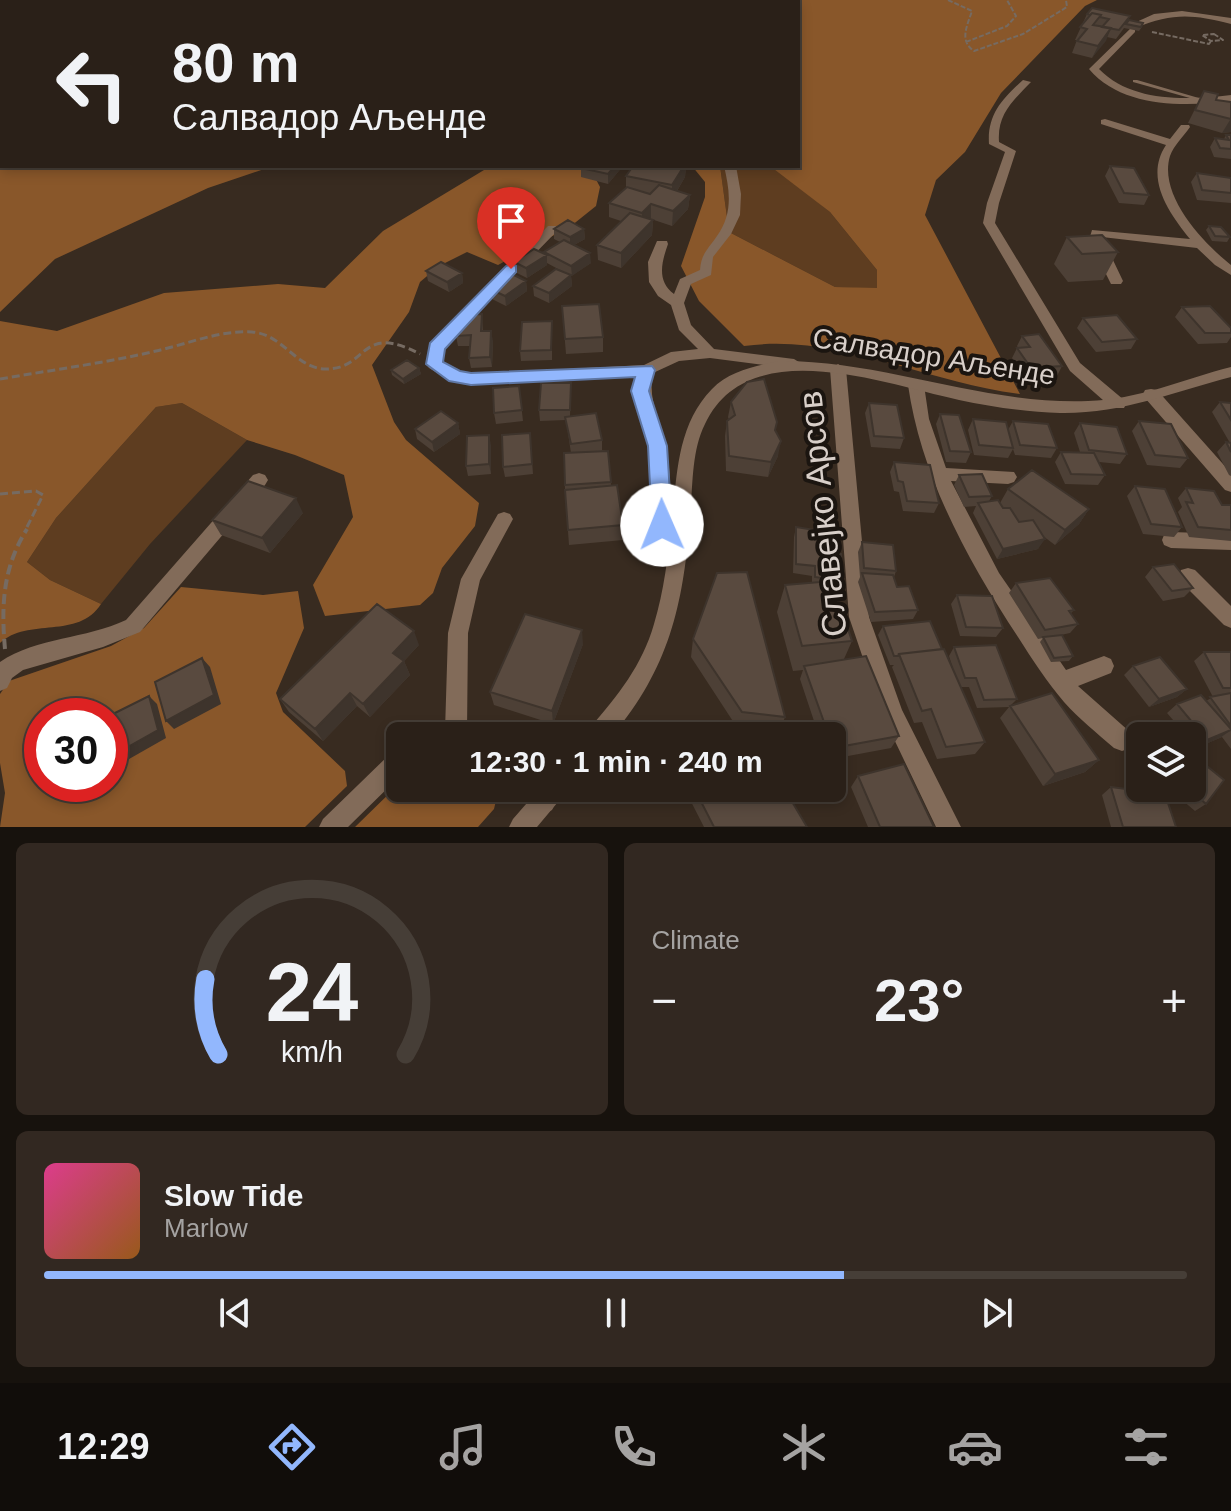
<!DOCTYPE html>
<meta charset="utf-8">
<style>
:root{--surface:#2a2018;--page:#322821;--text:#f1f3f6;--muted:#a5a3a2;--line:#463e37;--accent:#92b7fd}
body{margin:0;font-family:Helvetica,sans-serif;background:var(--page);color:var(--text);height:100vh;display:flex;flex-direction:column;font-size:30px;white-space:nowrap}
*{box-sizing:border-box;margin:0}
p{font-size:26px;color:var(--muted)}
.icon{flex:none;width:44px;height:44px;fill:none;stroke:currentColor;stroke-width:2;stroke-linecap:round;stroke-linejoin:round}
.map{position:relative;height:827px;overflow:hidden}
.sheet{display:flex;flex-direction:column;gap:16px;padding:16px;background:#17120d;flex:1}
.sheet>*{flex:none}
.banner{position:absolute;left:0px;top:0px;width:800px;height:168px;box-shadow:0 4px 12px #0003,0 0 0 2px var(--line);background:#2a2018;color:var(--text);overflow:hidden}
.tools{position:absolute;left:1126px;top:722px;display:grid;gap:16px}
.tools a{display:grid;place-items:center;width:80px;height:80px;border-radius:12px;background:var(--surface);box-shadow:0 4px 12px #0003,0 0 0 2px var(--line);font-size:40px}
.speed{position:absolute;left:24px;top:698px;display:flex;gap:16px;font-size:40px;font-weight:700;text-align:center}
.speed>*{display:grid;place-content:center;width:104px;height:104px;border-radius:50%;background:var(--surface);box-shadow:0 4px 12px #0003,0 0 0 2px var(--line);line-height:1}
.speed .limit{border:12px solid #d22;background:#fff;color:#111}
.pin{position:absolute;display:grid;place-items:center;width:68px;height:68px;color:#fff;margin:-82px -34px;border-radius:50% 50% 50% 0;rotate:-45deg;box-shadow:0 0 8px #0007}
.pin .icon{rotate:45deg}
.me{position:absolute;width:88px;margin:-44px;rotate:359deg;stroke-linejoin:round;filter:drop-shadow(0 0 6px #0008)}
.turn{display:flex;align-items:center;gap:28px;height:168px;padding:0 40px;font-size:36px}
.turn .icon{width:104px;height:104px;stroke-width:2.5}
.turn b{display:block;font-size:56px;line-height:68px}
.big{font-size:60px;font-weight:600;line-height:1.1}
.sheet .widget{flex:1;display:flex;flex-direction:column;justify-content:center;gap:12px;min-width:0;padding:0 28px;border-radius:12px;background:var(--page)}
.sheet .dial{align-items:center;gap:0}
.dial svg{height:208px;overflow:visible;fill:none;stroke:var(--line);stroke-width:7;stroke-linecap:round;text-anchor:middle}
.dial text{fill:var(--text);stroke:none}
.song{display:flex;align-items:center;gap:24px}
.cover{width:96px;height:96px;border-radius:12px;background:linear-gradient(135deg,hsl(330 70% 55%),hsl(30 70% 35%))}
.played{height:8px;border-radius:4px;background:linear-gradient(90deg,var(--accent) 70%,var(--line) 70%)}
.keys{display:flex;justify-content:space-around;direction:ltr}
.heat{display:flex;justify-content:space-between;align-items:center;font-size:44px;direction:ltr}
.sheet .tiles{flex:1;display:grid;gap:16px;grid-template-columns:1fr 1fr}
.widget:last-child{grid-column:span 2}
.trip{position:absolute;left:386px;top:722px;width:460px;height:80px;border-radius:12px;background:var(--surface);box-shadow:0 4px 12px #0003,0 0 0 2px var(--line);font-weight:600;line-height:80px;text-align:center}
.tab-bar{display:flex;height:128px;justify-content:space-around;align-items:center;background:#110d0a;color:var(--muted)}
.tab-bar .icon{width:56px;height:56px}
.tab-bar .current{color:var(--accent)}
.tab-bar b{font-size:36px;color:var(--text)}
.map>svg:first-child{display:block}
</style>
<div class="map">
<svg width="1231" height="827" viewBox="0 0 1231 827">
<rect width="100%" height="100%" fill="#382b20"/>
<path fill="#5e3d20" d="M720 166H770L783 174 830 212 877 270V289L835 287 729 232Z
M182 403 247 440 150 544 101 604 50 580 27 562 56 518 156 407Z"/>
<path fill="#89572a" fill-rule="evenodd" d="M0 0H391L2 2V166H273L208 188 55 259 0 312Z
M491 0H1097L1085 6 1001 93 965 152 936 180 925 215 1020 394C926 383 840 333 744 346L699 301 681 266 705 197V182L692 166H720L729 232 835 287 877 288V270L830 212 770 166H798V2Z
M554 166H589L600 187 596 206 571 226 498 265 467 252 439 266 420 282 409 312 372 365 394 422 406 440 479 503 475 526 442 568 433 593 420 605 325 616 313 585 353 517 344 475 295 455 247 440 182 403 156 407 56 518 27 562 50 580 101 604C78 640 28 617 0 643V321L57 331 164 293 278 284 325 288 383 231 484 170Z
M181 587 263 595 298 591 304 628 276 693 283 712 345 771 347 786 305 827H0L5 793 0 763V694L9 681 111 646 144 628ZM42 716H110V784H42Z
M400 783V788H499L494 809 478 827H355Z"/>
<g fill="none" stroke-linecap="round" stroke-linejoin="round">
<path stroke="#766b62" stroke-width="2" stroke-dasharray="5 2" stroke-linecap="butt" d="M567 0 571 2
M770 0 773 2
M948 0 972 11C967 26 959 41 974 51L1023 34 1067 7 1066 0
M122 2 125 0
M417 2 420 0
M432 2 435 0
M535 2H551
M1152 32 1209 44 1211 41
M1214 34 1223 40 1211 41 1202 35Z
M966 42 1007 26 1016 16 1007 0"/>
<path stroke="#766b62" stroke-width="3" stroke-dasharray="8 4" stroke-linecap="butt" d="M0 379C52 370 105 363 156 351 188 344 219 330 252 332 283 334 296 369 326 369 369 369 359 322 420 354
M0 494 36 491 43 495 25 531"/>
<path stroke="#766b62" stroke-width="4" stroke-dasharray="10 5" stroke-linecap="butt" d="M5 649C1 605 3 567 27 529"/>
<path fill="#826b59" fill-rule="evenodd" d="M1133 80H1137L1209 101 1204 102 1133 82Z"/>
<path fill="#826b59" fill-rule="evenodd" d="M1182 11 1231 18V24C1191 14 1173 13 1135 28V32L1099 69C1132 103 1188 100 1231 95V101C1184 107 1122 108 1089 69L1132 27V24L1154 14Z
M1023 80 1031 82C1013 101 997 114 999 142L1016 151 999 203 995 223 1080 363 1124 400 1126 404 1124 408H1112L1070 371 983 223 987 203 1005 152 989 144C987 115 1002 99 1023 80Z
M1105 119 1170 139 1181 125H1189L1190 127C1183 137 1174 145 1170 156 1158 195 1203 243 1231 265V275L1215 265 1197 248 1102 237 1123 281 1121 284H1111L1089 240 1092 230 1190 239C1169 213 1144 178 1166 145L1101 124V120Z
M724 166H736L741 194 740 215 731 234 713 257 711 275 691 284 684 303 691 325 714 349 794 359 802 364 794 369 710 358 679 361 653 373C647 402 662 424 667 452 672 483 671 515 671 546L669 551 662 554 655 551 653 546C653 514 655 482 650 450 645 424 631 403 637 376L471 384 451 381 429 368 426 364 429 347 548 226H556V232L443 348 442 362 460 372 471 374 644 365 671 352 698 349 679 330 671 305 658 296 649 282 648 262 657 241H667L668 244C662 261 656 281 674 294L680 279 700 270C701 254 708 249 717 236 733 214 730 191 724 166Z
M838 364 846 369 869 617 902 710 961 827H936L882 714 849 617 830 369Z
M916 380 924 385 929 419 946 468 1014 472 1017 477 1014 482 1008 484 951 481 999 573 1066 670 1104 656 1111 659 1114 666 1111 673 1078 686 1130 732 1133 740 1130 748 1122 751 1114 748C1097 733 1079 719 1064 702 1047 682 1032 659 1018 637 968 561 921 476 908 385Z
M1151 389 1157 390 1231 473V492L1225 490 1145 398 1143 394 1145 390Z
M259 473 265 475 268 480 265 485 140 632 103 647 23 670 12 678 7 688 0 691V662C37 637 86 639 126 620L253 475Z
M504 512 510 514 513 519 480 580 468 633 467 731 465 736H447L445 731 448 633 461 579 498 514Z
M1171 532 1231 534V550L1171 548 1164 545 1162 540 1164 535Z
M1188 568 1195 570 1231 606V628L1224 625 1181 582 1178 576 1181 570Z
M400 749V776L348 827H319L323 819 392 752Z
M514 788C532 788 548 784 556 802L552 810 544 814C532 809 520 800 514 788Z"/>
<path fill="#826b59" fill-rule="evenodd" d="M779 361C884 360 982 405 1088 401 1137 400 1184 379 1231 367V377C1174 392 1121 414 1060 413 1026 412 992 407 959 400 884 384 748 332 705 424 691 452 693 488 690 519 683 606 669 668 612 736H587L590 728C618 695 642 666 654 624 664 591 668 556 672 521 677 475 677 425 712 389 729 371 756 366 779 361Z
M540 788H567L563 796 537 827H509L513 819Z"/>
</g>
<path fill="#4d4036" d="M1087 14 1130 16 1128 21 1142 27 1139 31 1124 28 1116 39 1107 37 1092 58 1072 53 1077 40H1075Z
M1204 91 1216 100 1231 102V132L1222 133 1188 123Z
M1226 135H1231V159L1214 157 1210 147 1215 138 1224 139Z
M582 166H623L608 184 581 177V168Z
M633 166H686L685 177 677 191 690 195 688 209 672 226 651 219 653 220 652 235 621 268 598 260 597 245 621 221 609 217V203L626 188V176Z
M1110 166 1149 195 1144 205 1119 203 1105 176Z
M1197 173 1231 178V203L1197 200 1191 182Z
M1209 226 1230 237 1227 242 1212 241 1206 230Z
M554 229H584L585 239 574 245 591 263 571 276 572 286 549 303 534 296 533 286 569 275 547 263V265L527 278 515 272 514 262 545 254 544 252 560 242 554 239Z
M1067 237 1118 252 1103 280 1068 282 1054 264Z
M426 271 462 273 463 283 449 292 428 281Z
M526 281 527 291 506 306 492 299 490 289Z
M562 306 603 337V352L566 354Z
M1182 307 1231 328V337L1227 343 1198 344 1175 317Z
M482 314 483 331 493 341 492 367 471 368 469 358 470 346H458L456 336Z
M1083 318 1137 339 1131 349 1096 352 1077 328Z
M552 321V360L521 361 520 351Z
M1022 336 1062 366 1057 376 1026 379 1012 358 1017 348H1018L1017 346Z
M419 368 421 374 404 384 392 375 391 370Z
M571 383 570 416 602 440V450L608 451 611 485 623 525V540L569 545 565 490 564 453H571L566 420 540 421 539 410Z
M519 386 523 421 496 424 494 413Z
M731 402 777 422 775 431 778 456 768 477 726 471 725 436 727 421 729 420 728 417Z
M1220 402 1231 403V476L1229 475 1217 452 1226 442 1230 443 1212 412Z
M869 403 904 438 900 449 871 447 865 413Z
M940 414 971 452 966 463 946 462 936 424Z
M973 419 1008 430 1013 421 1057 448 1051 458 1015 455 1013 449 1008 458 974 455 968 430Z
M1139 421 1188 458 1180 468 1147 465 1132 431Z
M458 423 460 434 434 452 417 439 415 429Z
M1080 423 1127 454 1120 464 1099 462 1105 475 1098 485 1065 484 1055 462 1061 452H1080L1074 433Z
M530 433 533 474 505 477 503 467Z
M491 445V474L468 476 466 466Z
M894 462 939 503 934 513 903 511 899 492 894 491 890 472Z
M959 475 992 496 989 501 1000 503 1008 489 1089 509 1079 524 1055 545 1043 536 1038 549 997 559 973 513 976 506 964 507 954 485Z
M1135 486 1182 527 1174 537 1143 534 1127 496Z
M1186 488 1222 505H1231V541L1189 537 1178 512 1182 507 1178 498Z
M303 513 270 553 221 535 212 520Z
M796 527 815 540 842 581 838 590H835L852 641 844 659 899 736 891 748 832 759V736H819L800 679 803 670 793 671 777 612 785 585 812 583V576L793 573 794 537Z
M862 542 896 571 894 577 897 587 918 610 913 619 871 622 858 582 860 577 858 552Z
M1153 567 1193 588 1184 597 1163 601 1145 577Z
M1016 583 1074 610 1071 613 1078 624 1070 633 1056 636 1073 656 1069 661 1051 662 1040 642 1043 638 1038 639 1009 593Z
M957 595 1003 628 996 637 960 636 951 604Z
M883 626 942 649 954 672 949 656 954 647 1017 699 1011 705 1099 760 1085 772 1043 786 1000 718 1009 707 977 708 969 687H961L985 742 975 754 937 759 922 722 914 723 892 667 894 665H890L878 635Z
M693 639 785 717 779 733 738 729 691 657Z
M583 644 553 724 494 705 490 692Z
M419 645 404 661 410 675 370 717 357 706 323 741 289 712 280 699Z
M1204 652H1231V749L1222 737 1196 748 1193 743 1192 744V736H1155L1170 722 1186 735 1167 713 1177 704 1206 701 1213 697 1194 661Z
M1133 666 1187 689 1177 697 1149 707 1124 675Z
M1140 754V764L1135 760Z
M858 776 934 827H868L851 787Z
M1111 787 1176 827H1111L1102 795Z
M684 788H784L807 827H704Z
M1168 788H1192L1206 804 1195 811Z"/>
<path fill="#3e342c" d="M1111 28 1106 41 1092 58 1098 46Z
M1231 119V132L1222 133 1230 120Z
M615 166H623L608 184V174Z
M684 166H686L685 177 672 199V185Z
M690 195 688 209 672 226 673 211Z
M651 204V219L642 228V213Z
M653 220 652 235 621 268V253Z
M584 229 585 239 570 247V237Z
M590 253 591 263 572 276 571 266Z
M547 255V265L527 278 526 268Z
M462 273 463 283 449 292 447 282Z
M571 275 572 286 549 303V293Z
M526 281 527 291 506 306 505 296Z
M491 331 493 341 492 367 490 357Z
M419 368 421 374 404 384 403 379Z
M458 423 460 434 434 452 432 442Z
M489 435 491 445V474L489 464Z
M781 441 778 456 768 477 771 462Z
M296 498 303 513 270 553 262 538Z
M1089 509 1079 524 1055 545 1065 530Z
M1045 539 1038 549 997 559 1003 549Z
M582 630 583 644 553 724 552 711Z
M414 631 419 645 399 666 393 653Z
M202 658 210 667 221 704 174 729 166 721Z
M404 661 410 675 370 717 363 704Z
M1187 689 1177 697 1149 707 1159 699Z
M350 693 357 706 323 741 315 729Z
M149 696 157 704 166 738 115 767 110 762V757Z
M1231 730 1220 738 1196 748 1207 740Z
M1099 760 1085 772 1043 786 1055 774Z"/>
<path fill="#594a3f" stroke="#3e342c" stroke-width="2" d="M1092 8 1130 16 1119 30 1102 27 1109 19 1100 17 1101 15 1092 13 1090 15 1087 14Z
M1092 13 1101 15 1093 25 1111 28 1098 46 1077 41 1087 29 1080 27Z
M1129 20 1143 23 1141 27 1126 24Z
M1204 91 1218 94 1216 100 1231 102V119L1195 110Z
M1226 135H1231V149L1220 148 1215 138 1229 140Z
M582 166H615L608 174 581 168Z
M633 166H684L672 185 626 176Z
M1110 166 1134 168 1149 195 1124 193Z
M1197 173 1231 178V193L1202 190Z
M659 185 690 195 673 211 651 204 642 213 609 203 627 187 650 194Z
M630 213 653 220 621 253 597 245Z
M568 220 584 229 570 237 554 229Z
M1209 226 1221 227 1230 237 1215 236Z
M1102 235 1118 252 1082 254 1067 237Z
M564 240 590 253 571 266 544 252Z
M534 249 547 255 526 268 514 262Z
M441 262 462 273 447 282 426 271Z
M556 269 571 275 549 293 533 286Z
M512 274 526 281 505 296 490 289Z
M599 304 603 337 565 339 562 306Z
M1210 306 1231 328V333H1205L1182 307Z
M482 314 481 331H491L490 357 469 358 471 335 456 336 458 315Z
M1117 315 1137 339 1102 342 1083 318Z
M552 321 551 350 520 351 522 322Z
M1039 334 1062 366 1031 368 1017 348 1030 347 1022 336Z
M407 360 419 368 403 379 391 370Z
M764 379 777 422 775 430 781 441 771 462 729 456 727 421 735 415 731 402 747 382Z
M541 383H571L570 410H539Z
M519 386 522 410 494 413 493 388Z
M1220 402 1231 403V420Z
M869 403 897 405 904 438 874 436Z
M441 411 458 423 432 442 415 429Z
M596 413 602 440 571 444 565 417Z
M940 414 959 415 971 452 950 451Z
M973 419 1006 422 1013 448 979 445Z
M1013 421 1048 424 1057 448 1020 445Z
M1139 421 1171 424 1188 458 1155 455Z
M1080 423 1117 427 1127 454 1089 450Z
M530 433 532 464 503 467 502 435Z
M489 435V464L466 466 467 436Z
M1226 442 1231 443V452Z
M608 451 611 482 565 485 564 453Z
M1061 452 1094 453 1105 475 1071 474Z
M894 462 930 465 939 503 907 501 903 482 898 481Z
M1032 470 1089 509 1065 530 1008 489Z
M982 474 992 496 969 497 959 475Z
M248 481 296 498 262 538 212 520Z
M617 485 623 525 568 530 565 490Z
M1135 486 1165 489 1182 527 1151 524Z
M1186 488 1214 491 1222 505H1231V530L1198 527 1186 502 1193 503Z
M998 500 1003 508H1010L1019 522 1033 520 1045 539 1003 549 978 503Z
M796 527 815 530V540L825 541 824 552 841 554 842 581 815 577V566L796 564Z
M862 542 893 545 896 571 864 568Z
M1174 564 1193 588 1172 591 1153 567Z
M747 572 785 717 742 712 693 639 717 573Z
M862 573 893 575 897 587 909 586 918 610 875 612Z
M1050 578 1074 610 1069 611 1078 624 1045 630 1016 583Z
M832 581 852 641 802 646 785 585Z
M957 595 992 596 1003 628 966 627Z
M377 604 414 631 393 653 404 661 363 704 350 693 315 729 280 699Z
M525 614 582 630 552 711 490 692Z
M930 621 942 649 899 654 898 656H894L883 626Z
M1062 635 1073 656 1054 658 1043 637Z
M996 645 1017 699 984 700 976 678H965L954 647Z
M944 649 985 742 946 747 931 709 922 711 899 654Z
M1204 652H1231V688H1223Z
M866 656 899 736 833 748 832 736H829L804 666Z
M1160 657 1187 689 1159 699 1133 666Z
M202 658 214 695 166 721 155 682Z
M1052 693 1099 760 1055 774 1010 706Z
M1231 693V726L1210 697Z
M1201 695 1231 729V730L1207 740 1177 704Z
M149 696 158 730 110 757V716H109Z
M1170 722 1187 736H1158Z
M747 724 754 736H722Z
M1192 754 1224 780 1206 804 1188 788H1192Z
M904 764 934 827H880L858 776Z
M1111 787 1165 794 1176 827H1123Z
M694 788H784L807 827H714Z"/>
<path fill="#92b7fd" stroke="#5f77a4" stroke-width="2" d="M511 264 516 266V272L445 349 443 362 460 371 471 373 652 366 655 370 649 391 667 446 672 525 669 531 662 533 655 531 652 525 648 446 631 391 635 377 471 385 449 381 426 364 430 343 506 266Z"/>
<g text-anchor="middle" stroke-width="8" stroke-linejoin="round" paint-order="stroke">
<g font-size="28" fill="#d8cfc9" stroke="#1b1510">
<text transform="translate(934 356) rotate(9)" y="10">Салвадор Аљенде</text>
</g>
<g font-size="34" fill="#d8cfc9" stroke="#1b1510">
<text transform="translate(822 514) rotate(-96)" y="12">Славејко Арсов</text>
</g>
</g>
</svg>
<div class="tools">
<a><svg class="icon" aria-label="layers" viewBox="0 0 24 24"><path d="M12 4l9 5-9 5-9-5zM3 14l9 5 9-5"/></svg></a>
</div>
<div class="speed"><div class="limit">30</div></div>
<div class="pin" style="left:511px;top:269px;background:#d93025"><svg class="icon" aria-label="arrive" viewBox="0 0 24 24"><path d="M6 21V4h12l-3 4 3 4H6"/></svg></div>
<svg class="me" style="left:662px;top:525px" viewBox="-20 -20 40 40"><circle r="19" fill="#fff"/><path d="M0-13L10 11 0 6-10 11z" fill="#92b7fd"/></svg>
<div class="trip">12:30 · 1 min · 240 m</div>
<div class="banner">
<div class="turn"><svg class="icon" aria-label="left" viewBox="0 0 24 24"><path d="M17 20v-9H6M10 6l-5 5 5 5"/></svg><div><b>80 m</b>Салвадор Аљенде</div></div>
</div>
</div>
<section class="sheet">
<div class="tiles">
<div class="widget dial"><svg viewBox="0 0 100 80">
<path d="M14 69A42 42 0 1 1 86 69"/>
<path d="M14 69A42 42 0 0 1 9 40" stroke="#92b7fd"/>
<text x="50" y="56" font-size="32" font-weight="700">24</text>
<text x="50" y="72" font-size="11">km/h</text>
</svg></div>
<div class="widget"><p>Climate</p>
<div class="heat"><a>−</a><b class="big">23°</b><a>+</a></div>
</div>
<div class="widget">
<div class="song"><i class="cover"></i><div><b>Slow Tide</b><p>Marlow</p></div></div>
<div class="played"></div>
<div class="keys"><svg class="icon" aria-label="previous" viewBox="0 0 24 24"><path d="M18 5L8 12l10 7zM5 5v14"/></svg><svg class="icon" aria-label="pause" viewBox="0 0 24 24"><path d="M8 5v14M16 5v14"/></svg><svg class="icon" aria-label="next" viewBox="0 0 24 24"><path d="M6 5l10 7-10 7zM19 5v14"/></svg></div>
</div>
</div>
</section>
<nav class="tab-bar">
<b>12:29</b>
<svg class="icon current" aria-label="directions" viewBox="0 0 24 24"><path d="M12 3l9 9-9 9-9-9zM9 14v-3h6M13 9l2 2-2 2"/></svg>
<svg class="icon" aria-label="music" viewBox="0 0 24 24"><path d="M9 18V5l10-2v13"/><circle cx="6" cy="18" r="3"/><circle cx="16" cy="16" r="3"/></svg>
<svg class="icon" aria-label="phone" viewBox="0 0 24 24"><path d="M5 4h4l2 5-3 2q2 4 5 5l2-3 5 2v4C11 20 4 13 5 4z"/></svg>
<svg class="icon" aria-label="climate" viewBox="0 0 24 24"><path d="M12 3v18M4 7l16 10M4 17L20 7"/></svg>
<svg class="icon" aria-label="car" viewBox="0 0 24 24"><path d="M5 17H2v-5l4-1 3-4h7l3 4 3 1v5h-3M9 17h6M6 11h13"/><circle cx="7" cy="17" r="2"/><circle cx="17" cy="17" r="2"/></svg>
<svg class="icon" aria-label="filters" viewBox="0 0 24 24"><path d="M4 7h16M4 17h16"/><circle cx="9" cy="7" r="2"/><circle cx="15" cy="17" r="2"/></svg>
</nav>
